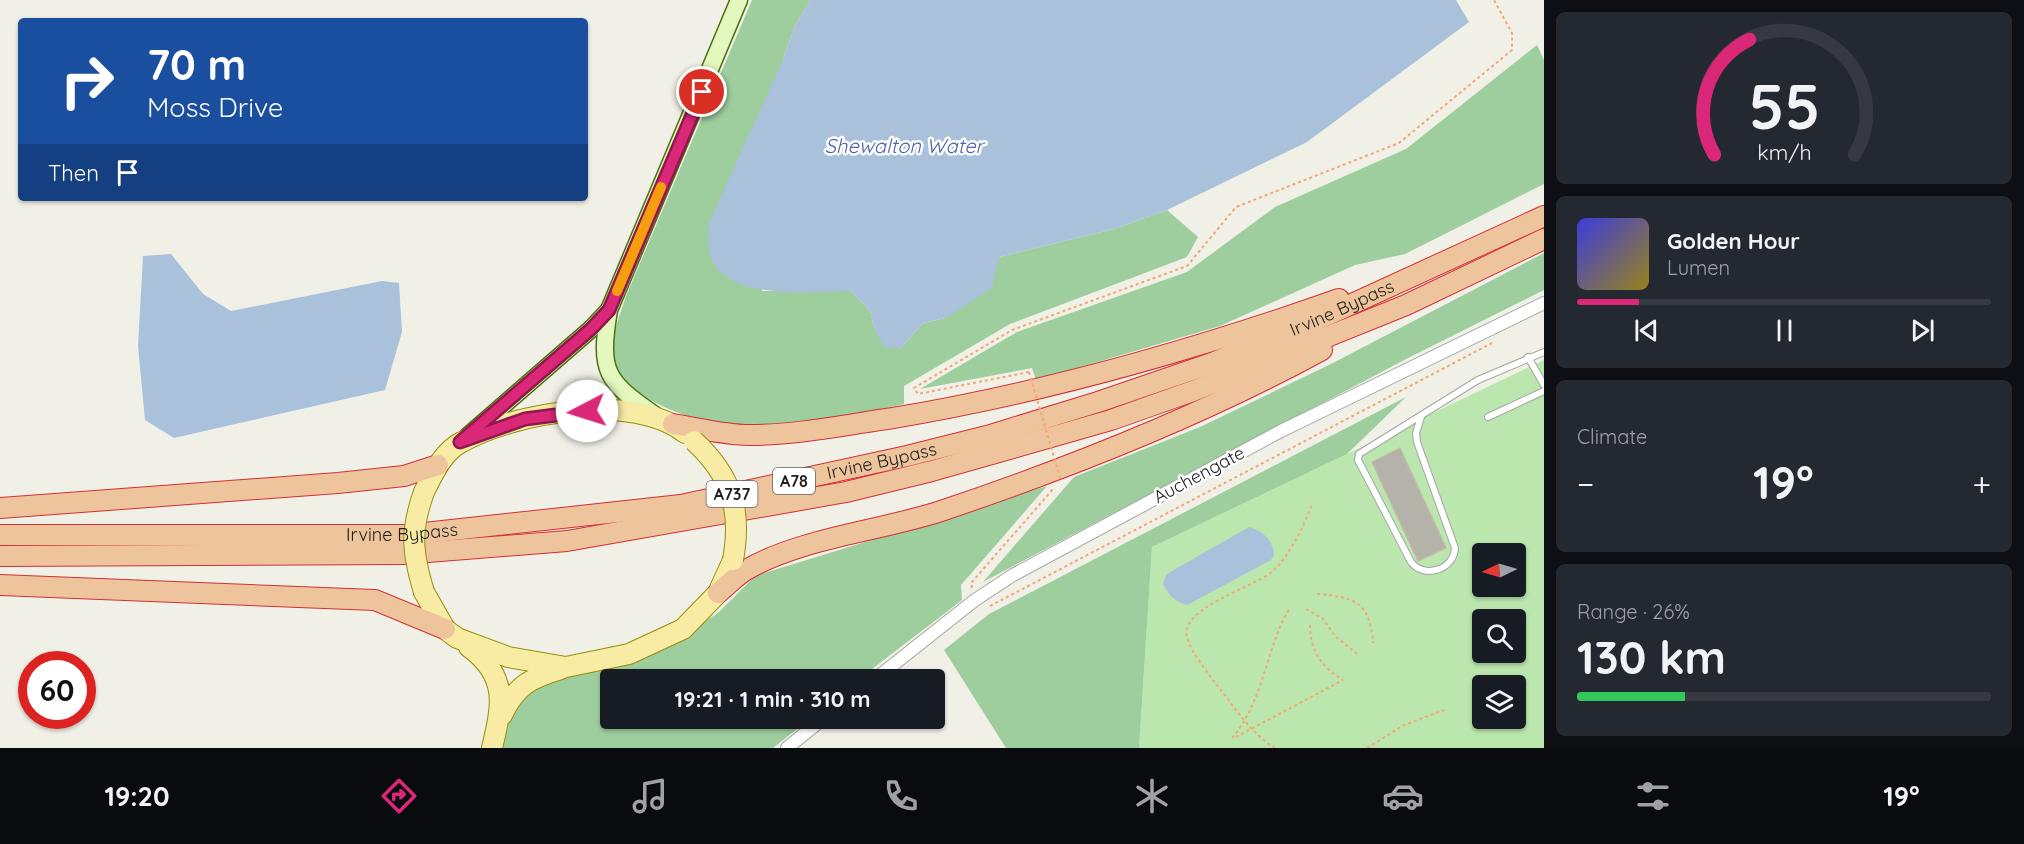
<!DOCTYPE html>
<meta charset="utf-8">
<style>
:root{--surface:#171b24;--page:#242831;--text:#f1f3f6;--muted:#9ea1a6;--line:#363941;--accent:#db2777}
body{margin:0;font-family:Quicksand,sans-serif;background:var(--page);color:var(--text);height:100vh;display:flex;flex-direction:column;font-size:22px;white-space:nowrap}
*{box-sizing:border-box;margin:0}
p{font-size:20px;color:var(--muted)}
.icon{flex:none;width:33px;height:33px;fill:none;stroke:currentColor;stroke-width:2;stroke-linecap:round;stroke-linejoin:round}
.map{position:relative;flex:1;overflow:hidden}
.panel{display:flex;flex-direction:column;gap:12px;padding:12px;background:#0d0f14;width:480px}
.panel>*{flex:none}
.top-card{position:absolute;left:18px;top:18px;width:570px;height:183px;border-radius:6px;box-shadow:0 2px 4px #0004;background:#1a4fa0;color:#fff;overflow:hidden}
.needle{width:39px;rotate:265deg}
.controls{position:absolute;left:1472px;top:543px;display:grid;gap:12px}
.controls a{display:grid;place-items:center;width:54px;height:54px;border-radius:6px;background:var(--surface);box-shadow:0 2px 4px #0004;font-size:30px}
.speed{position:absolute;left:18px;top:651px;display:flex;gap:12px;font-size:30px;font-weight:700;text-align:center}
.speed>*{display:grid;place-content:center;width:78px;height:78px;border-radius:50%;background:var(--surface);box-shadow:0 2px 4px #0004;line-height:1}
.speed .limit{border:9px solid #d22;background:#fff;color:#111}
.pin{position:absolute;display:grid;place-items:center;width:51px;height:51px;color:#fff;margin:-26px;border:3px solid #fff;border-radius:50%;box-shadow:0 2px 6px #0007}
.me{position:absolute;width:66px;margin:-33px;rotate:265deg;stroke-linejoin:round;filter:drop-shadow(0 0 4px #0008)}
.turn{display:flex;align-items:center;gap:21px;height:126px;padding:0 30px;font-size:27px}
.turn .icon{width:78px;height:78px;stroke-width:2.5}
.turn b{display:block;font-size:42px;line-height:51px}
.then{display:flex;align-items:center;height:57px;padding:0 30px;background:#0003;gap:12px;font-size:22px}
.big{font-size:45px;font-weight:700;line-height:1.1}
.panel .card{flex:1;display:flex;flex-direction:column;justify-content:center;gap:9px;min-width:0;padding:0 21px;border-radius:9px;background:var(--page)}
.panel .dial{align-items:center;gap:0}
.dial svg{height:156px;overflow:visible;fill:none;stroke:var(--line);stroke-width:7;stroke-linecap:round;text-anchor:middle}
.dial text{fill:var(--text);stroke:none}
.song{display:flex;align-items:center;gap:18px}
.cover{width:72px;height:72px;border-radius:9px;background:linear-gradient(135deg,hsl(240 70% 55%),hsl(50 70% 35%))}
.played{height:6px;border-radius:3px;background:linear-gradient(90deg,var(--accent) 15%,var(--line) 15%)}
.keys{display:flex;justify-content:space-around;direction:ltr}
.heat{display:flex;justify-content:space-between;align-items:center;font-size:33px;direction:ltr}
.charge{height:9px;border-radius:4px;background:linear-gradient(90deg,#34c759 26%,var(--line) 0)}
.trip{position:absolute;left:600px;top:669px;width:345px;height:60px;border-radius:6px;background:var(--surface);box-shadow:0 2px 4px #0004;font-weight:700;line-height:60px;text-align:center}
.tab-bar{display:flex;height:96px;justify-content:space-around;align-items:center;background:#090b0e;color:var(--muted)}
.tab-bar .icon{width:42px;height:42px}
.tab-bar .current{color:var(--accent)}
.tab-bar b{font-size:27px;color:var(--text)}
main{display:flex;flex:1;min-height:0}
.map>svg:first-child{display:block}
</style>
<main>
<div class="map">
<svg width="1544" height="748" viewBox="0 0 1544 748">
<rect width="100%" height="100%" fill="#f0f0e7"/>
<path fill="#bbe7af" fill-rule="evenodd" d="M1544 360V748H1139L1152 547ZM1482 554H1515V586H1482ZM1482 620H1515V652H1482ZM1482 686H1515V718H1482Z"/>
<path fill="#9ecd9e" d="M752 0H810L794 28 782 62 762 291H851L870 311 875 330 900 349 923 323 946 318 999 257 1114 229 1167 210 1198 237 1187 257 1010 324 904 386V404C864 413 823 424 782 429 737 435 632 411 615 363 607 342 620 316 626 296Z
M1537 45 1544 60V184L1405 254 1355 265 1220 326 1036 380 1032 368 920 389 1017 332 1187 272 1275 207 1406 149Z
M1544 253V290L1408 358 983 582 1074 477 1200 427 1329 365Z
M1406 397 1347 454 1152 547 1139 748H1006L944 650 989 614Z
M1047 486 961 585 962 600 859 679 610 680V718L810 719 773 748H501L507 722 523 697 542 681 654 653 718 613 755 576Z"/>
<path fill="#a9c1db" d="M810 0H1456L1469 22 1307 142 1167 210 1114 229 999 257 992 288 946 318 923 323 900 349 884 347 875 330 870 311 851 291C811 291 721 303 709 251 707 243 709 231 709 223L782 62 794 28Z
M171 254 203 294 231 311 382 281 399 283 402 332 385 390 174 438 145 420 138 346 143 256Z
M1249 527C1263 531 1273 540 1274 555L1271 560 1187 605C1175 602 1169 595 1163 584L1166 575 1172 571Z"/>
<path fill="#b5b2a9" stroke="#c1bbaa" stroke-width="1.5" d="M1400 448 1446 548 1418 561 1372 462Z"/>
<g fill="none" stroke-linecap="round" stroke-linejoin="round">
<g stroke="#a4a4a4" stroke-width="8">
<path id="service" d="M1528 357 1544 385
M1421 417 1416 433 1417 442 1455 548C1454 570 1424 579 1411 562L1358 460 1359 454 1478 380 1544 352
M1488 417 1544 391"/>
</g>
<g stroke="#a4a4a4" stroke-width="14">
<path id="minor" d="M874 680 975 600 1013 575 1281 431 1544 303
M787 748 824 718"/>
</g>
<g stroke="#49740a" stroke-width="19">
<path id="secondary" d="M655 415C605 381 599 371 609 310L739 0
M468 436 591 329 609 310"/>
</g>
<g stroke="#958f07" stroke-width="22">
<path id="primary" d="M424 492C433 474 443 451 462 442 516 412 634 392 685 433
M424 592 445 629 457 638 508 657 566 667 629 654 683 629 718 593 733 560
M469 647C509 676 502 706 492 748
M502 715C516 685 531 678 561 669"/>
</g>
<g stroke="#d32f37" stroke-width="22">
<g id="trunk">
<path d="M673 424C698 428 724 435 749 435 797 435 845 425 893 418 1044 393 1194 350 1339 299"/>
<path d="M0 508 338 483 404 476 438 465"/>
<path id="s1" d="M0 535H406L681 505 907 456 987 436 1098 402 1212 363 1317 320 1544 216"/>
<path d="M0 556 403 554 567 541 846 492 932 471 1111 420 1193 391 1406 305 1544 239"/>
<path d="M0 585 375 600 445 629"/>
<path d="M718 593C727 586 736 576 746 570 801 538 880 531 941 511 1072 467 1201 416 1322 350"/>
</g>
</g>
<path stroke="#f3a774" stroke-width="2" stroke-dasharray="3 3" stroke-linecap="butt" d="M1029 372 918 394 914 388 1012 330 1187 266 1236 207 1399 143 1512 50V33L1494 0
M972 588 971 583 1054 488
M1317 594C1355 597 1370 602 1373 643
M990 606 1492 343
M1306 609 1322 618 1335 636 1357 654
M1310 625C1310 651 1322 667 1343 680
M1236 737 1343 680
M1232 738C1265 700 1265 648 1290 608
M1275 748C1250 733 1234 706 1216 684 1207 671 1191 653 1187 637 1179 608 1255 587 1273 571 1290 555 1304 526 1312 504
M1367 748 1404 725 1444 710"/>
<use href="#service" stroke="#fff" stroke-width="6"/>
<use href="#minor" stroke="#fff" stroke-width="12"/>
<use href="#secondary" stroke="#e3f7be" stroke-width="16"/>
<use href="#primary" stroke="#f8eca4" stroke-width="20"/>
<use href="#trunk" stroke="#eec49c" stroke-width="20"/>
<g stroke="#958f07" stroke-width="22" stroke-linecap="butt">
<path id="primary-bridge" d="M694 441C732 476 742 510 733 560
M424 492C410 531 412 552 424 592"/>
</g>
<path stroke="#f3a774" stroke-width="2" stroke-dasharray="3 3" stroke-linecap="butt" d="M1029 372 1061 481"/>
<use href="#primary-bridge" stroke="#f8eca4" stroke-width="20"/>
</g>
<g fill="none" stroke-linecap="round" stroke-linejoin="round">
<g stroke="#8e194d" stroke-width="15">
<path id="route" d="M587 411 525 419 460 442 591 329 609 310 702 92"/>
</g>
<use href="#route" stroke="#db2777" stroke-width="10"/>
<path stroke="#f59e0b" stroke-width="10" d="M617 291 661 187"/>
</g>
<g text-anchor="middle" stroke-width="5" stroke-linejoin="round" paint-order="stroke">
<g fill="#fff" stroke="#636363" stroke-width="1.5">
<rect x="773" y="468" width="42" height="26" rx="4.5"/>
<rect x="706.5" y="481" width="51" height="26" rx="4.5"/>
</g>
<g font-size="16" font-weight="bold" fill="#202020">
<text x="794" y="487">A78</text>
<text x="732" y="500">A737</text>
</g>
<g font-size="18" fill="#202020" stroke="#fff">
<text dy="6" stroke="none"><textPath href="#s1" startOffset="1374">Irvine Bypass</textPath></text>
<text dy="6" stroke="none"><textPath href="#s1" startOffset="888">Irvine Bypass</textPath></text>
<text transform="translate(1199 475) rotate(-28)" y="6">Auchengate</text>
<text dy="6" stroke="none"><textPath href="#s1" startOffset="402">Irvine Bypass</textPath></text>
</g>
<g font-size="20" font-style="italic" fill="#5063ac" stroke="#fff">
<text x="904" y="153">Shewalton Water</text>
</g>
</g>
</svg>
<div class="controls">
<a><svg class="needle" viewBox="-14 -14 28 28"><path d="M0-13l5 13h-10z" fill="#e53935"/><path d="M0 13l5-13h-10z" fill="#9ea1a6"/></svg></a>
<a><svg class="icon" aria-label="search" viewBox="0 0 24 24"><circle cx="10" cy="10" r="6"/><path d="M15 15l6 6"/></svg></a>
<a><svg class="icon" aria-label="layers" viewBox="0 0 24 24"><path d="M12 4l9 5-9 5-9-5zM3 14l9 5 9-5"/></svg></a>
</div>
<div class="speed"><div class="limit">60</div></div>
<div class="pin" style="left:702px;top:92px;background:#d93025"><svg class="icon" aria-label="arrive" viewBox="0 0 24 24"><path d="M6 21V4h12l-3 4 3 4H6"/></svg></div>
<svg class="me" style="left:587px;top:411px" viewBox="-20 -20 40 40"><circle r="19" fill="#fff"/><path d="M0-13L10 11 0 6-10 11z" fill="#db2777"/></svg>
<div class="trip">19:21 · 1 min · 310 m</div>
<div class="top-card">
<div class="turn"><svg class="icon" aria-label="right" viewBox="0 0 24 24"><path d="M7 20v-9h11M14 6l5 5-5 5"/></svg><div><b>70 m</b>Moss Drive</div></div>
<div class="then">Then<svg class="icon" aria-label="arrive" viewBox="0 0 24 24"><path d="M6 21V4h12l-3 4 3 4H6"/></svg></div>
</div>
</div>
<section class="panel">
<div class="card dial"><svg viewBox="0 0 100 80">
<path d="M14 69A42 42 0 1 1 86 69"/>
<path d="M14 69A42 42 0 0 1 32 10" stroke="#db2777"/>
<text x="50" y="56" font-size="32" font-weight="700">55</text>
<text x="50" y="72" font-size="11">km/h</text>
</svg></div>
<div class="card">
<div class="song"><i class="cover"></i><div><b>Golden Hour</b><p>Lumen</p></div></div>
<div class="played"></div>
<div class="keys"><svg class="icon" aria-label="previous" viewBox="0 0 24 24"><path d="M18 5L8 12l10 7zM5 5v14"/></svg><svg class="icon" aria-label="pause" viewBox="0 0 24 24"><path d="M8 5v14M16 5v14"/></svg><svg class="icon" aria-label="next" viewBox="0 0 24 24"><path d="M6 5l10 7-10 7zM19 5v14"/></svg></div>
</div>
<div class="card"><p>Climate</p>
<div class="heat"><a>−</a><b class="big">19°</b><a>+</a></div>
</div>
<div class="card"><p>Range · 26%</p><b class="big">130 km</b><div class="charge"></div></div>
</section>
</main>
<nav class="tab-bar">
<b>19:20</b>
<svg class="icon current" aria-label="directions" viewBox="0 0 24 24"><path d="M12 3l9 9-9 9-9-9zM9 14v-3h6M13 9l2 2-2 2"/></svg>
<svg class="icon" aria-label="music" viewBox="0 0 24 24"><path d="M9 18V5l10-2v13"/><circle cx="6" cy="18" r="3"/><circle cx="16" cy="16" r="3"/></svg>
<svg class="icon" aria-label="phone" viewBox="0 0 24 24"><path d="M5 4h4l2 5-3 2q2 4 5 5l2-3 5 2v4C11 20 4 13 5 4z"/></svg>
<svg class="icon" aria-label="climate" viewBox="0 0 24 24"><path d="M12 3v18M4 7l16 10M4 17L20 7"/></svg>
<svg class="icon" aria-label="car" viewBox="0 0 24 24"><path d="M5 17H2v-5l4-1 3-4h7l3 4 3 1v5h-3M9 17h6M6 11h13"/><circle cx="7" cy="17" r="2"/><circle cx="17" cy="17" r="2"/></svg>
<svg class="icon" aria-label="filters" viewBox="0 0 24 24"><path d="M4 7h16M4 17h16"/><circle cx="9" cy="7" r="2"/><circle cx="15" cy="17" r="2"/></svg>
<b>19°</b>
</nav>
